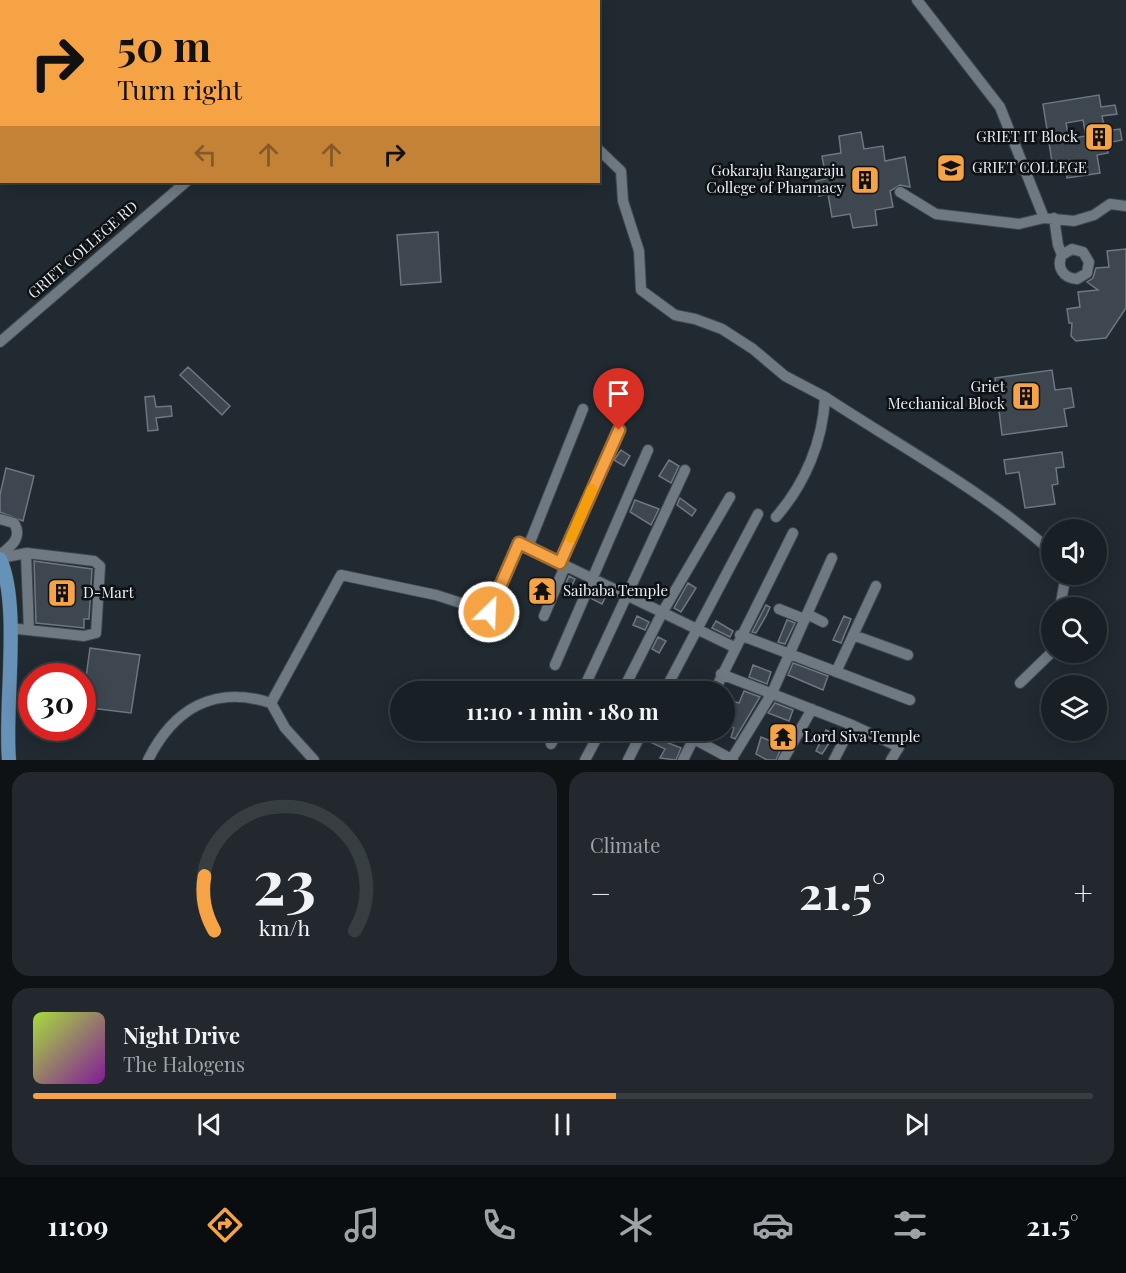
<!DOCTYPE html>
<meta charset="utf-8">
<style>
:root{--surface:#192025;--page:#22282d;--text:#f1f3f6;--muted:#9fa3a7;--line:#373e42;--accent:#f5a345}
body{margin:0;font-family:"Playfair Display",serif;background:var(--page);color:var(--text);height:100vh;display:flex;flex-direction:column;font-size:22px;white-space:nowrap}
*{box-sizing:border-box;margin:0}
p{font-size:20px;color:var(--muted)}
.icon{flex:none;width:33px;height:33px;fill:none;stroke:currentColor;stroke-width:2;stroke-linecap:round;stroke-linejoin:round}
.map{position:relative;height:760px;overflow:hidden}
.drawer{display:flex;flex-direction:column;gap:12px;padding:12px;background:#0e1214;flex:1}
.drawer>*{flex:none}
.guide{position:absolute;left:0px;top:0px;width:600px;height:183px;box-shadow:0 3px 15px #0003,0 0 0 2px var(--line);background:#f5a345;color:#111;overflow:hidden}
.buttons{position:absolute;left:1041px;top:519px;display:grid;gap:12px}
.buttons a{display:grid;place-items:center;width:66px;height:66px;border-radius:50%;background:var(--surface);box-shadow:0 3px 15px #0003,0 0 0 2px var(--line);font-size:30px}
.speed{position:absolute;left:18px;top:663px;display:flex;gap:12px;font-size:30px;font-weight:700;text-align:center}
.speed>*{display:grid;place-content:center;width:78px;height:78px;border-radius:50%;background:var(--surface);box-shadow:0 3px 15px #0003,0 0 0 2px var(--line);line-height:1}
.speed .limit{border:9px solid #d22;background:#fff;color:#111}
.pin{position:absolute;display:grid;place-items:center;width:51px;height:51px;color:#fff;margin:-62px -26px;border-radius:50% 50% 50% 0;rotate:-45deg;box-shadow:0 0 6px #0007}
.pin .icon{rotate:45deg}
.me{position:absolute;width:66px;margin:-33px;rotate:24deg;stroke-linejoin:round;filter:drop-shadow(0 0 4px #0008)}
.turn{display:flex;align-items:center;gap:21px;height:126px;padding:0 18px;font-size:27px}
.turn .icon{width:78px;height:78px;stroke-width:2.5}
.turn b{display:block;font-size:42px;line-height:51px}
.lanes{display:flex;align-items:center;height:57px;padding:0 18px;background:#0003;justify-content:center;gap:30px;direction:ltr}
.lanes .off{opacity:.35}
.big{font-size:45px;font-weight:700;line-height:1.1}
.drawer .card{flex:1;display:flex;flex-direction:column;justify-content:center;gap:9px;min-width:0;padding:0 21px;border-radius:18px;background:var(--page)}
.drawer .dial{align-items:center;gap:0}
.dial svg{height:156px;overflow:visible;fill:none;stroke:var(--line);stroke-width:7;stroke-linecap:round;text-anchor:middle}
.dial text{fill:var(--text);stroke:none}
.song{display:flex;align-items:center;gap:18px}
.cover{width:72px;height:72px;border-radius:9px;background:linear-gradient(135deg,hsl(80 70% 55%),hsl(290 70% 35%))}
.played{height:6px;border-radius:3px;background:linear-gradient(90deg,var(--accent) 55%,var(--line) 55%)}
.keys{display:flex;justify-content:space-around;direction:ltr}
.heat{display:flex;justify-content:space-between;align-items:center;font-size:33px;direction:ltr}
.drawer .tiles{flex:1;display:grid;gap:12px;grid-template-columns:1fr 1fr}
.card:last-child{grid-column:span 2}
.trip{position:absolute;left:390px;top:681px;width:345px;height:60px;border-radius:30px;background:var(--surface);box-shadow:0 3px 15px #0003,0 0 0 2px var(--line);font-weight:700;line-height:60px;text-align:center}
.menu{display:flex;height:96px;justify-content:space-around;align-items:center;background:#0a0d0f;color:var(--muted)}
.menu .icon{width:42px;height:42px}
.menu .on{color:var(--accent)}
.menu b{font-size:27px;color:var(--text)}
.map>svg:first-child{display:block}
</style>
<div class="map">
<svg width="1126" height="760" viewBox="0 0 1126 760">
<rect width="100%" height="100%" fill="#212a31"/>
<path fill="#3e4750" stroke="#6d7781" stroke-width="1.5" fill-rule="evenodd" d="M1099 95 1101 107 1115 105 1117 114 1102 116 1105 131 1120 129 1122 140 1107 143 1108 153 1097 155 1100 173 1067 178 1065 160 1052 162 1043 104ZM1083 120 1086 136 1069 139 1066 123Z
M861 132 864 149 883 146 885 161 905 157 910 187 900 185 890 191 893 207 875 210 877 225 853 228 850 214 832 217 828 194 819 196 816 181 826 179 822 156 841 153 839 136Z
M438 232 441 282 401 285 397 235Z
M1126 249V308L1106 338 1076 341 1071 336 1072 323H1069L1067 309 1080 307 1078 292 1098 290 1087 282 1093 278 1096 268 1109 267 1107 251Z
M188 367 230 406 222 415 180 375Z
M1052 370 1055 390 1071 388 1074 407 1064 409 1067 426 1002 435 995 378Z
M154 396 156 407 171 406 172 416 156 418 158 430 148 431 145 397Z
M621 450 630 456 624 466 614 460Z
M1062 452 1064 467 1056 468 1058 484 1052 485 1055 504 1025 508 1019 472 1006 474 1004 460Z
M669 460 679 466 671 483 659 476Z
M6 468 34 476 23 521 0 512V495Z
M680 498 696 510 692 516 677 505Z
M635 500 659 509 651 525 630 512Z
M34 561 92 569 89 619H84V628L36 623Z
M569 576 575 579 567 595 562 593Z
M688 583 696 588 681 612 674 608Z
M596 589 607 594 602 604 592 599Z
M766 605 770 607 766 616 756 633 752 632Z
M637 616 649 622 645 630 633 625Z
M844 616 851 619 841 643 833 640Z
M787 620 795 623 785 644 778 642Z
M716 621 733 631 730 637 712 628Z
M658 637 666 641 659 653 652 649Z
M90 648 140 655 131 713 82 707Z
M793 663 828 676 823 690 788 675Z
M753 665 771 672 767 684 749 677Z
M744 691 760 697 735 739 731 737 734 728 724 725V698L739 703Z
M775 703 793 710 789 721 768 713Z
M651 730H671L666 742 681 748 676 760 660 758 665 749 646 740Z
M826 730 835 734 822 754 816 751Z
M761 737 782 746 776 760H767L756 754Z"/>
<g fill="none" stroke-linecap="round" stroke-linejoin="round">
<g stroke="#40474e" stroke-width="12">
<path id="minor" d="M466 0 467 2
M917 0 1000 107 1044 218
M402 2 404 0
M598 149 621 171 623 201 639 251 641 290 675 315 695 319 722 329 753 349 785 376 825 397C823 441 805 484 776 517
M900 192 936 214 1019 224 1044 218 1074 221 1094 215 1110 204 1126 206
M1054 218 1058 245 1062 255C1056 267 1063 278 1077 279L1087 273 1089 262 1083 252 1072 249 1062 255
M0 342 186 182
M825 397C901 447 984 491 1052 552
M619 430 560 563 734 647
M0 519 14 523C23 538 11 546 0 555
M26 554 29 630
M0 558 27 553 94 561 100 566 96 633 84 636 9 628
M560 563 528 547 583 409
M1060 608 1066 574
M779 609 804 619
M807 614 823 622
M544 616 565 566
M740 635 910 700
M853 635 908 655
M555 665 648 450
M836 672 876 586
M721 674 852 725 899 747 891 760
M1020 683 1052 652
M582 692 685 470
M622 692 662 613 730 497
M664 692 758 514
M714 692 793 533
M271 703 285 728 314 760
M694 739 733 760
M551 744 559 730
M148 760C174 708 215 685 271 703L341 575 436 595 489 612 519 544 528 547
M585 760 601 730
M628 760 643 730
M683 760 698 730
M731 760 772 693 832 558
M783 760 812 709
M834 760 852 725"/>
</g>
<g stroke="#40474e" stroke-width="15">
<path id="major" d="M0 559C21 606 4 706 9 760"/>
</g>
<use href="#minor" stroke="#6f7982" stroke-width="10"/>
<use href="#major" stroke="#6792b7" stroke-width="14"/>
</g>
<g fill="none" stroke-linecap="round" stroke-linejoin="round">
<g stroke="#9f6a2d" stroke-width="15">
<path id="route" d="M489 612 519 543 560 563 619 430"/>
</g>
<use href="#route" stroke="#f5a345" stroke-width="10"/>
<path stroke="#f59e0b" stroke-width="10" d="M571 538 592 489"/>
</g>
<defs>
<g id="building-square" transform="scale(1.5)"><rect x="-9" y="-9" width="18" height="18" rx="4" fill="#f5a345" stroke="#0e1215"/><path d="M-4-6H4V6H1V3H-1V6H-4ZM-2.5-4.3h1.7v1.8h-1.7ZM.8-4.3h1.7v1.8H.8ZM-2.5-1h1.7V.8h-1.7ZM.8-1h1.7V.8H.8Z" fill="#111"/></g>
<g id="university-square" transform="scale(1.5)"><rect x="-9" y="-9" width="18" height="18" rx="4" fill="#f5a345" stroke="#0e1215"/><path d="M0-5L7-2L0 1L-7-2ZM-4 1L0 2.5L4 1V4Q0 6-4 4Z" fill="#111"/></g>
<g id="temple-square" transform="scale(1.5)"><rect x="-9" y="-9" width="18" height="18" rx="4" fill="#f5a345" stroke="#0e1215"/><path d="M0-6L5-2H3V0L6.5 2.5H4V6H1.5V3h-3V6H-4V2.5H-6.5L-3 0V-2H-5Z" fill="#111"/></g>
</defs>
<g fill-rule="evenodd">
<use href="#building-square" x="1099" y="137"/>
<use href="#university-square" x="951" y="168"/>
<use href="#building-square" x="865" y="180"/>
<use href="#building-square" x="1026" y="396"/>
<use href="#temple-square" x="542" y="591"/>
<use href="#building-square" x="62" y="593"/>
<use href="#temple-square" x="783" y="737"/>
</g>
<g text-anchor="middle" stroke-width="5" stroke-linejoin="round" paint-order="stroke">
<g font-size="15" fill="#ebf0f6" stroke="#0e1215" text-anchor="start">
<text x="1078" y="142" text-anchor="end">GRIET IT Block</text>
<text x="972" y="173">GRIET COLLEGE</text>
<text x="844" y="176" text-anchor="end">Gokaraju Rangaraju<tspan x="844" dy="17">College of Pharmacy</tspan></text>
<text x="1005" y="392" text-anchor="end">Griet<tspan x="1005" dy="17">Mechanical Block</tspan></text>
<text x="563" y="596">Saibaba Temple</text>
<text x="83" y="598">D-Mart</text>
<text x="804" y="742">Lord Siva Temple</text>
</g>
<g font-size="15" fill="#ebf0f6" stroke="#0e1215">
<text transform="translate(83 250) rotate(-41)" y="5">GRIET COLLEGE RD</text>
</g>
</g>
</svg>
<div class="buttons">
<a><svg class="icon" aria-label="sound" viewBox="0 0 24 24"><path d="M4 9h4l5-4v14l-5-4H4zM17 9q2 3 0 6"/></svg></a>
<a><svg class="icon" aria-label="search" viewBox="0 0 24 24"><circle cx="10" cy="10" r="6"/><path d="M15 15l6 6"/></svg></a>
<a><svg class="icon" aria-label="layers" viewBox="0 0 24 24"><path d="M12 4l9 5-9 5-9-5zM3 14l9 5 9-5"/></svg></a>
</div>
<div class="speed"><div class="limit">30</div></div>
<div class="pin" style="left:619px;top:430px;background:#d93025"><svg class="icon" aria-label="arrive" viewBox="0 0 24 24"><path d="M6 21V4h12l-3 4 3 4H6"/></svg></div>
<svg class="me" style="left:489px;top:612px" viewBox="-20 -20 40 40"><circle r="17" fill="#f5a345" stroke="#fff" stroke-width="3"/><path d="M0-11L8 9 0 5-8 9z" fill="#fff"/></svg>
<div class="trip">11:10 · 1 min · 180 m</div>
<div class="guide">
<div class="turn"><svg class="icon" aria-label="right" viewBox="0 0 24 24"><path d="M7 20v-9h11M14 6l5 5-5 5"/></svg><div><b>50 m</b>Turn right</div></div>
<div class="lanes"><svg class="icon off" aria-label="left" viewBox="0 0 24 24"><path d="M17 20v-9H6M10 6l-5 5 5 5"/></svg><svg class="icon off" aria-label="ahead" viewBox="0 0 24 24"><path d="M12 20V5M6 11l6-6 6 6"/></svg><svg class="icon off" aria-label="ahead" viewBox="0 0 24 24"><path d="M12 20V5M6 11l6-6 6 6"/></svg><svg class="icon" aria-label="right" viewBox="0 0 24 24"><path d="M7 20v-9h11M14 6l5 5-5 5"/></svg></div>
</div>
</div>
<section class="drawer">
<div class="tiles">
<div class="card dial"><svg viewBox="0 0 100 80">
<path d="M14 69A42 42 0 1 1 86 69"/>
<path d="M14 69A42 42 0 0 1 9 41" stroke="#f5a345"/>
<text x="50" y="56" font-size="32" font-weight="700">23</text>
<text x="50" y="72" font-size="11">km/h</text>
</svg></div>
<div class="card"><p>Climate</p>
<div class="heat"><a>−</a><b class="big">21.5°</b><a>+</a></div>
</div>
<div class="card">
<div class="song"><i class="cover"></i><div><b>Night Drive</b><p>The Halogens</p></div></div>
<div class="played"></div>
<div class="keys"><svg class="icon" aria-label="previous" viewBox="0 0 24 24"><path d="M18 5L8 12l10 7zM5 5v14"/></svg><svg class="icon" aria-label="pause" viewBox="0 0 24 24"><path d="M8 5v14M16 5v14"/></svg><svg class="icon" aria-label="next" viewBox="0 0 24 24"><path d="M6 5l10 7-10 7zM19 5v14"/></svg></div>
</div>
</div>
</section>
<nav class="menu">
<b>11:09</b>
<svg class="icon on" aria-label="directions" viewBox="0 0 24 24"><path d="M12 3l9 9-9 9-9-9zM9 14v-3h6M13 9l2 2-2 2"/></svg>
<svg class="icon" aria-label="music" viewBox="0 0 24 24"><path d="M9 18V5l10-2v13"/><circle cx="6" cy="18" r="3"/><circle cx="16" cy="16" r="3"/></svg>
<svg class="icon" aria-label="phone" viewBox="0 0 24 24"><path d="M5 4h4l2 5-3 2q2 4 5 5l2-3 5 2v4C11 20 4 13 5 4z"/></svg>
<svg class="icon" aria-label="climate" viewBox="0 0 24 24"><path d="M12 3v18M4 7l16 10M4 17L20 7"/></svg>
<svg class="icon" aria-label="car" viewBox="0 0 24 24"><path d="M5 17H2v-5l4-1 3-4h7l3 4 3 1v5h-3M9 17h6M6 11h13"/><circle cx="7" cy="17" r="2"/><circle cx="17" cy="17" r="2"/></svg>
<svg class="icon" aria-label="filters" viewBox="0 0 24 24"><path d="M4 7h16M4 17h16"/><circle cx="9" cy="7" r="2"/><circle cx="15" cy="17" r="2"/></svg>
<b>21.5°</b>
</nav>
